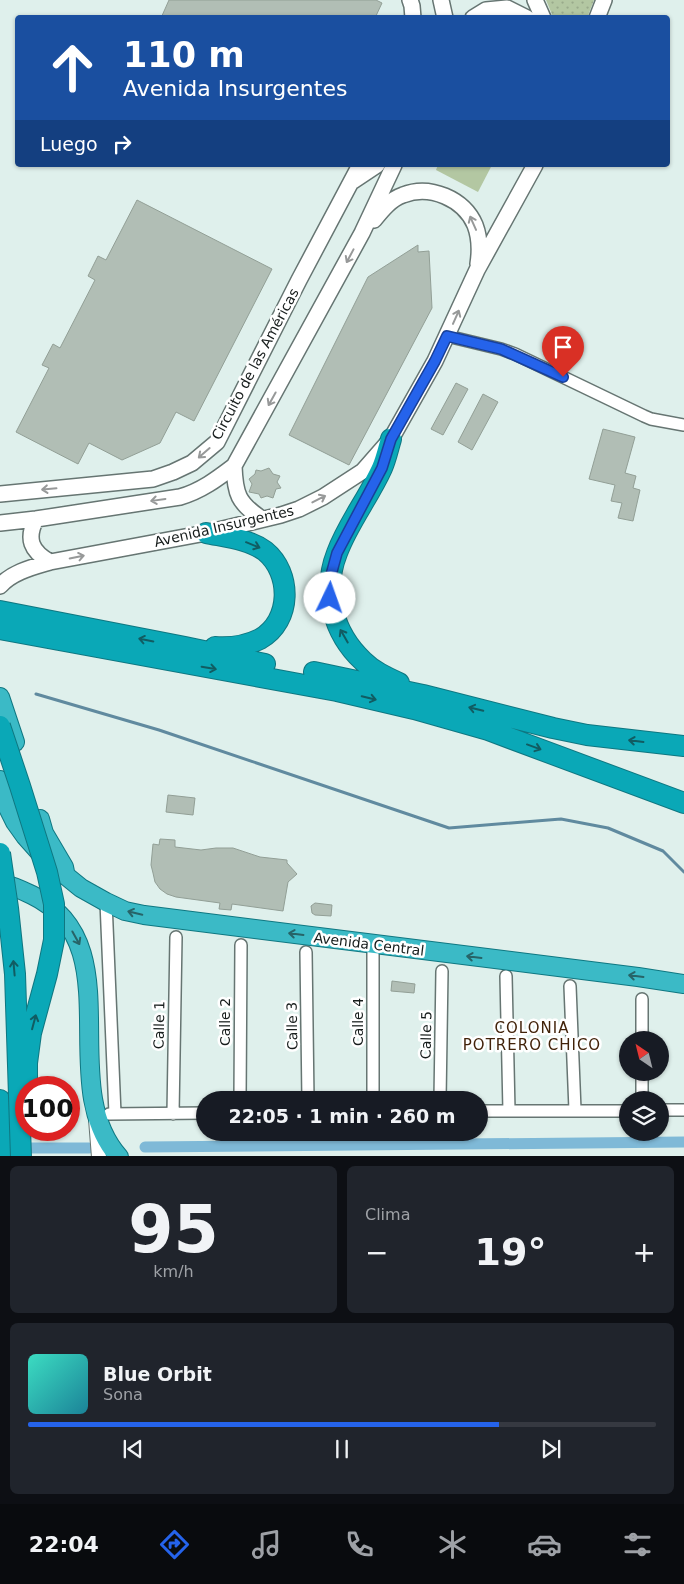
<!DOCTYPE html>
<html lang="es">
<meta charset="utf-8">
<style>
:root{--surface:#171b24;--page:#20242c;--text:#f1f3f6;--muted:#9ea1a6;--line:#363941;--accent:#2563eb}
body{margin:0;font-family:"DejaVu Sans",sans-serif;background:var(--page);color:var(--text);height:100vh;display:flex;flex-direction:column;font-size:19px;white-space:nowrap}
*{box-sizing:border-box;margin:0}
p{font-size:16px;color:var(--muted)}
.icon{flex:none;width:28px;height:28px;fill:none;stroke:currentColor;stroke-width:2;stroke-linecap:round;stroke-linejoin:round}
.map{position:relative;height:1156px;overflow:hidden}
.details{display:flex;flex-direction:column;gap:10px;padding:10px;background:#0d0f14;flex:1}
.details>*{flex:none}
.guide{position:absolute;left:15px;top:15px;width:655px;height:152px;border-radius:5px;box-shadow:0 1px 4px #0004;background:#1a4fa0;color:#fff;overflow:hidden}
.needle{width:32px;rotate:325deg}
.buttons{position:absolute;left:619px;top:1031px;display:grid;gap:10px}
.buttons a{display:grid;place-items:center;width:50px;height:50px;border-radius:50%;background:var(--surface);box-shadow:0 1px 4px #0004;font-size:25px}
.speed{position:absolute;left:15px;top:1076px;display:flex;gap:10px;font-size:25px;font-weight:700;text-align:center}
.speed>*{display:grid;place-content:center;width:65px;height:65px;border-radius:50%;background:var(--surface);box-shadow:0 1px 4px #0004;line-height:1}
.speed .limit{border:8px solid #d22;background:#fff;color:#111}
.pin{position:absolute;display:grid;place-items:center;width:42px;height:42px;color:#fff;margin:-51px -21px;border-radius:50% 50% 50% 0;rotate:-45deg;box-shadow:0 0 5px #0007}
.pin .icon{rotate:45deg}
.me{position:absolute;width:55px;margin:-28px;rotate:3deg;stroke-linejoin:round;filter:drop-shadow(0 0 4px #0008)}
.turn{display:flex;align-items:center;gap:18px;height:105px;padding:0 25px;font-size:22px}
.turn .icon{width:65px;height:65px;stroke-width:2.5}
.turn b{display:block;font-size:35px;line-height:42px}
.then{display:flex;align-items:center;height:48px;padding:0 25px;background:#0003;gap:10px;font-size:19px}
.big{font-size:38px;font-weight:700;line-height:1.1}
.details .card{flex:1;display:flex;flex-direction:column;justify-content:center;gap:8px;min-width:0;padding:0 18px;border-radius:8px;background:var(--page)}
.details .dial{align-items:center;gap:0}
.dial b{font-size:65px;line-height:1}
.song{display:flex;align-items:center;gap:15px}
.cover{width:60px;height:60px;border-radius:8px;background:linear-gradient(135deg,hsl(170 70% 55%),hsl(190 70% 35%))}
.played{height:5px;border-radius:2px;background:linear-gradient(90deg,var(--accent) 75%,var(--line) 75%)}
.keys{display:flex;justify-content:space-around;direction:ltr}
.heat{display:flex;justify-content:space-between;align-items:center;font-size:28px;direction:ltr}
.details .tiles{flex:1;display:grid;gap:10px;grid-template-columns:1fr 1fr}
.card:last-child{grid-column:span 2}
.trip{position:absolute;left:196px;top:1091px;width:292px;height:50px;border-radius:25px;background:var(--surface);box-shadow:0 1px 4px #0004;font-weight:700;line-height:50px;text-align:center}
.dock{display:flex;height:80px;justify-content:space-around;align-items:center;background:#090b0e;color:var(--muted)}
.dock .icon{width:35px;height:35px}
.dock .on{color:var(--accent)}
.dock b{font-size:22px;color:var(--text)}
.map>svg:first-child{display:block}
</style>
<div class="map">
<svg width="684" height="1157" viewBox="0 0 684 1157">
<defs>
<pattern id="park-dots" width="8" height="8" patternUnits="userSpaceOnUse" patternTransform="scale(1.25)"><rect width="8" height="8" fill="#b3c7a2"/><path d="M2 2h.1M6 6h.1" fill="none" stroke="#99aa8b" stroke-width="1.8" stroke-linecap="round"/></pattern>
</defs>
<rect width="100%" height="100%" fill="#dff0ec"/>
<path fill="#b3c7a2" d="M438 165H492L478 192 436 170Z"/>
<path fill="url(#park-dots)" d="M546 0H594L587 18 553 17Z"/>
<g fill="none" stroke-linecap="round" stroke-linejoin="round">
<path stroke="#608a9f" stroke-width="3" d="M36 694 159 730 449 828 561 819 608 828 663 851 684 872"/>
<path stroke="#7fb9d7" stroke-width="11" d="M145 1147 684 1142
M15 1148H89"/>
</g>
<path fill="#b1beb5" stroke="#929f96" d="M169 0H376L382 3 375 18H161Z
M137 200 272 269 194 421 176 412 160 443 122 460 89 443 78 464 16 432 49 368 42 365 53 344 60 348 95 280 88 276 98 256 106 260Z
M418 245V252L429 251 432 308 349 465 289 435 368 277Z
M456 383 468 389 443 435 431 429Z
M483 394 498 402 472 450 458 442Z
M603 429 635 437 625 473 636 476 633 488 640 490 633 521 618 518 622 503 611 501 615 485 589 479Z
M269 468 273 474 280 476 277 482 281 488 276 489 273 498 267 496 261 498 259 494 249 492 252 484 249 479 255 474 256 470 261 471Z
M168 795 195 798 193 815 166 812Z
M160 839 175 840V847L201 850 216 848H233L260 857 287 860V863L297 874 288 882 283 911 232 904 231 910 219 909 220 903 176 897 167 894 160 889 155 882 153 873 151 865 153 844 159 845Z
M315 903 332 905 331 916 315 915 312 913 311 906Z
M392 981 415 984 414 993 391 991Z"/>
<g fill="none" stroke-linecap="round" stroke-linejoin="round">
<g stroke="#667572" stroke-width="14">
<path id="minor" d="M447 336 501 349 515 354 644 416 651 419 684 425
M106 902 115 1114
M306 952 308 1100
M506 976 509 1111
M570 986 575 1110
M642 999V1040
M642 1072V1100
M240 1100 241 945
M373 1100V944
M440 1100 442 971
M660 1110H684
M480 1111H628
M109 1114 205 1113
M173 1114 176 937"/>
</g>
<g stroke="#667572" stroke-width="16">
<path id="tertiary" d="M96 1119 99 1157"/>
</g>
<g stroke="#667572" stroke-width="18">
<path id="secondary" d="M410 0 412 6 413 18
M441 0 445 18
M535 0 543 18
M473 18 486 10 507 8 527 18
M597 18 604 0
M353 181 377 165
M374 220C382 210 391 199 403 195 430 184 464 199 475 225 480 238 480 251 478 264
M234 466C235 494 238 503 262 519
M0 494 153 479 173 472 192 463 217 442 299 280 360 165
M36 519C26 539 31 551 50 562
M0 523 36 519 180 497C201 491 217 479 234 466L362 233 394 165
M0 586C12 572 33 567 50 562L206 533 281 515 299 509 323 497 363 471 391 439 435 361 477 270 535 165"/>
</g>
<g stroke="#0f7781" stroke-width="20">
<path id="trunk" d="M0 697 15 742
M0 780 8 808 15 822 25 836 58 873 65 875 81 888 106 902 125 911 144 915 638 977 684 984
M40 819 44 833 64 867 65 872
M0 883C11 885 22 890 32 895 134 944 53 1083 119 1157"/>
</g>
<g stroke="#0f7781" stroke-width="22">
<path id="motorway" d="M391 439C388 449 386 459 382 468 369 497 348 523 337 553 322 591 333 633 363 661 373 671 386 677 399 683
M206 533C225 537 249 539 265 551 292 573 292 621 260 639 246 646 230 648 215 647
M0 611 185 647 265 664
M0 629 337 691 414 709 488 730 684 803
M314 672 423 695 553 728 587 735 684 746
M0 1100 4 1157"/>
</g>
<use href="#minor" stroke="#fff" stroke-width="11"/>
<use href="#tertiary" stroke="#fff" stroke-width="14"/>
<use href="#secondary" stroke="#fff" stroke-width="15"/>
<use href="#trunk" stroke="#3bbac6" stroke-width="18"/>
<use href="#motorway" stroke="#0aa8b7" stroke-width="20"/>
<g stroke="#0f7781" stroke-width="22" stroke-linecap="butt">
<path id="motorway-bridge" d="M0 726 20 786 47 872 54 904V940L47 974 31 1033 27 1063V1088
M0 853 8 908 15 974 21 1157"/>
</g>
<use href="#motorway-bridge" stroke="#0aa8b7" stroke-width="20"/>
</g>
<defs><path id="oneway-shaft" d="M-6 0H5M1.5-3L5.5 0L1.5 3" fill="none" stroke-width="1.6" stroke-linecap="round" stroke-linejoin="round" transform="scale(1.25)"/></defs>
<g stroke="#979999">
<use href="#oneway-shaft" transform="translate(473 223) rotate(-114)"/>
<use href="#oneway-shaft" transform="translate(350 256) rotate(118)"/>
<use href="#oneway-shaft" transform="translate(456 317) rotate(-66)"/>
<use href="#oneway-shaft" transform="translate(272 399) rotate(119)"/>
<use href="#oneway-shaft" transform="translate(204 453) rotate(139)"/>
<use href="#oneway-shaft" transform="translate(49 489) rotate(175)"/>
<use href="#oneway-shaft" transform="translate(319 499) rotate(-27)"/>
<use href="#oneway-shaft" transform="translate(158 500) rotate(172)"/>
<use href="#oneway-shaft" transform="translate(77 557) rotate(-11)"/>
</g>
<g stroke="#115c62">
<use href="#oneway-shaft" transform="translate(253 545) rotate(22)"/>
<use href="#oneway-shaft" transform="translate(344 636) rotate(-120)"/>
<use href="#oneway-shaft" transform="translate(146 640) rotate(-169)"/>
<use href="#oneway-shaft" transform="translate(209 668) rotate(10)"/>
<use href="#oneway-shaft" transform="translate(369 698) rotate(14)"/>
<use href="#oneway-shaft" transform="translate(476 709) rotate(-166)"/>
<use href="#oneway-shaft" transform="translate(636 741) rotate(-173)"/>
<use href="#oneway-shaft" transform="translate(534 747) rotate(20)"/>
<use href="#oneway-shaft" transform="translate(14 968) rotate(-95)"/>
<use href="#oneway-shaft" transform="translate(34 1022) rotate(-75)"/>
</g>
<g stroke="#276468">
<use href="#oneway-shaft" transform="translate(135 913) rotate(-167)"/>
<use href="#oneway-shaft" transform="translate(296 934) rotate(-173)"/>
<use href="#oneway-shaft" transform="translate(76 938) rotate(61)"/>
<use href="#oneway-shaft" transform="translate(474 957) rotate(-173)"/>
<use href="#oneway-shaft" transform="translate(636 976) rotate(-173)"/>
</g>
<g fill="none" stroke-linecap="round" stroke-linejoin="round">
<g stroke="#184099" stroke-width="12">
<path id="route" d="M330 598 331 575 337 553 382 468 391 439 435 361 447 336 501 349 563 377"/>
</g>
<use href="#route" stroke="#2563eb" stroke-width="9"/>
</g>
<g text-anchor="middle" stroke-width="5" stroke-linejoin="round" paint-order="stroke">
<g font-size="14" fill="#171d1c" stroke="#fff">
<text transform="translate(255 364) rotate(-62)" y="5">Circuito de las Américas</text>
<text transform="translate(224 526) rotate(-13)" y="5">Avenida Insurgentes</text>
<text transform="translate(369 944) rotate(7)" y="5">Avenida Central</text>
<text transform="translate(225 1022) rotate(-90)" y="5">Calle 2</text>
<text transform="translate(358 1022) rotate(-90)" y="5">Calle 4</text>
<text transform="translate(159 1025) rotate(-89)" y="5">Calle 1</text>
<text transform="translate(292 1026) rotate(-91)" y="5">Calle 3</text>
<text transform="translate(426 1035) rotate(-89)" y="5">Calle 5</text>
</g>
<g font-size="15" letter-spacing="1" fill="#412209" stroke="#fff">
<text x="532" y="1033">COLONIA<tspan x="532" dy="17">POTRERO CHICO</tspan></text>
</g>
</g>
</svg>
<div class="buttons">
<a><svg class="needle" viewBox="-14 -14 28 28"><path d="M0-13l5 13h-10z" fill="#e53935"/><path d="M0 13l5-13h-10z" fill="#9ea1a6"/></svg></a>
<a><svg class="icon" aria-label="layers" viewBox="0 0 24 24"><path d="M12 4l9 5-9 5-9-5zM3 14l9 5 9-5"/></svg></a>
</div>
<div class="speed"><div class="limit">100</div></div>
<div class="pin" style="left:563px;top:377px;background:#d93025"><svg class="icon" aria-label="arrive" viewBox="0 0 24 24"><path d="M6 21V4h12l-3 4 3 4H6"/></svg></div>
<svg class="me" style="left:330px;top:598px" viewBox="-20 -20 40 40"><circle r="19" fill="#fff"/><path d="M0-13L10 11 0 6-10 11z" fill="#2563eb"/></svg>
<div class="trip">22:05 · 1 min · 260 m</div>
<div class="guide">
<div class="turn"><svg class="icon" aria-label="ahead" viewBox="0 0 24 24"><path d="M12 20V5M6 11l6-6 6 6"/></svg><div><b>110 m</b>Avenida Insurgentes</div></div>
<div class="then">Luego<svg class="icon" aria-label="right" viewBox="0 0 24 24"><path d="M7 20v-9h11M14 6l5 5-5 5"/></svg></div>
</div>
</div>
<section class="details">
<div class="tiles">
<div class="card dial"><b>95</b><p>km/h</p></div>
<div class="card"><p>Clima</p>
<div class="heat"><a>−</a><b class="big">19°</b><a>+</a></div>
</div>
<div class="card">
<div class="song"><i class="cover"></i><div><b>Blue Orbit</b><p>Sona</p></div></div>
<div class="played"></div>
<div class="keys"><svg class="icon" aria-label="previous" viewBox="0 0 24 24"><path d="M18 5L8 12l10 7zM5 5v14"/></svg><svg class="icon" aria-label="pause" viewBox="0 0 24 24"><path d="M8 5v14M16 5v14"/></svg><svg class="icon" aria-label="next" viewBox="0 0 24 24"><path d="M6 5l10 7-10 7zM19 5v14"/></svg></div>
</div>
</div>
</section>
<nav class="dock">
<b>22:04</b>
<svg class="icon on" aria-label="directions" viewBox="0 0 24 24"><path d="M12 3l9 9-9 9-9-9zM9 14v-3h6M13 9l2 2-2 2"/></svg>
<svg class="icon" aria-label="music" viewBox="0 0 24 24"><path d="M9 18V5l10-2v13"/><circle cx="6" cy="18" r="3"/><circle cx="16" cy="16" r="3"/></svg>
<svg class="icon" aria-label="phone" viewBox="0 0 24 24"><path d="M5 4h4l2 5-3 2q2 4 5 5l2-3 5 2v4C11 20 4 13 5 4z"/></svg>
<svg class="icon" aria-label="climate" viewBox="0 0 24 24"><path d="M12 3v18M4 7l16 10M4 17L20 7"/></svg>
<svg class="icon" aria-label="car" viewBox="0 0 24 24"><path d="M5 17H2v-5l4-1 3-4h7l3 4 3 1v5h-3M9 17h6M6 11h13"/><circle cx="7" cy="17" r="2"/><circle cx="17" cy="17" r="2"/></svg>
<svg class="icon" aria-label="filters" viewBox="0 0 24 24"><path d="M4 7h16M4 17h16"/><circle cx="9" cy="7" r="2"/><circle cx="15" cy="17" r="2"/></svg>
</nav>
